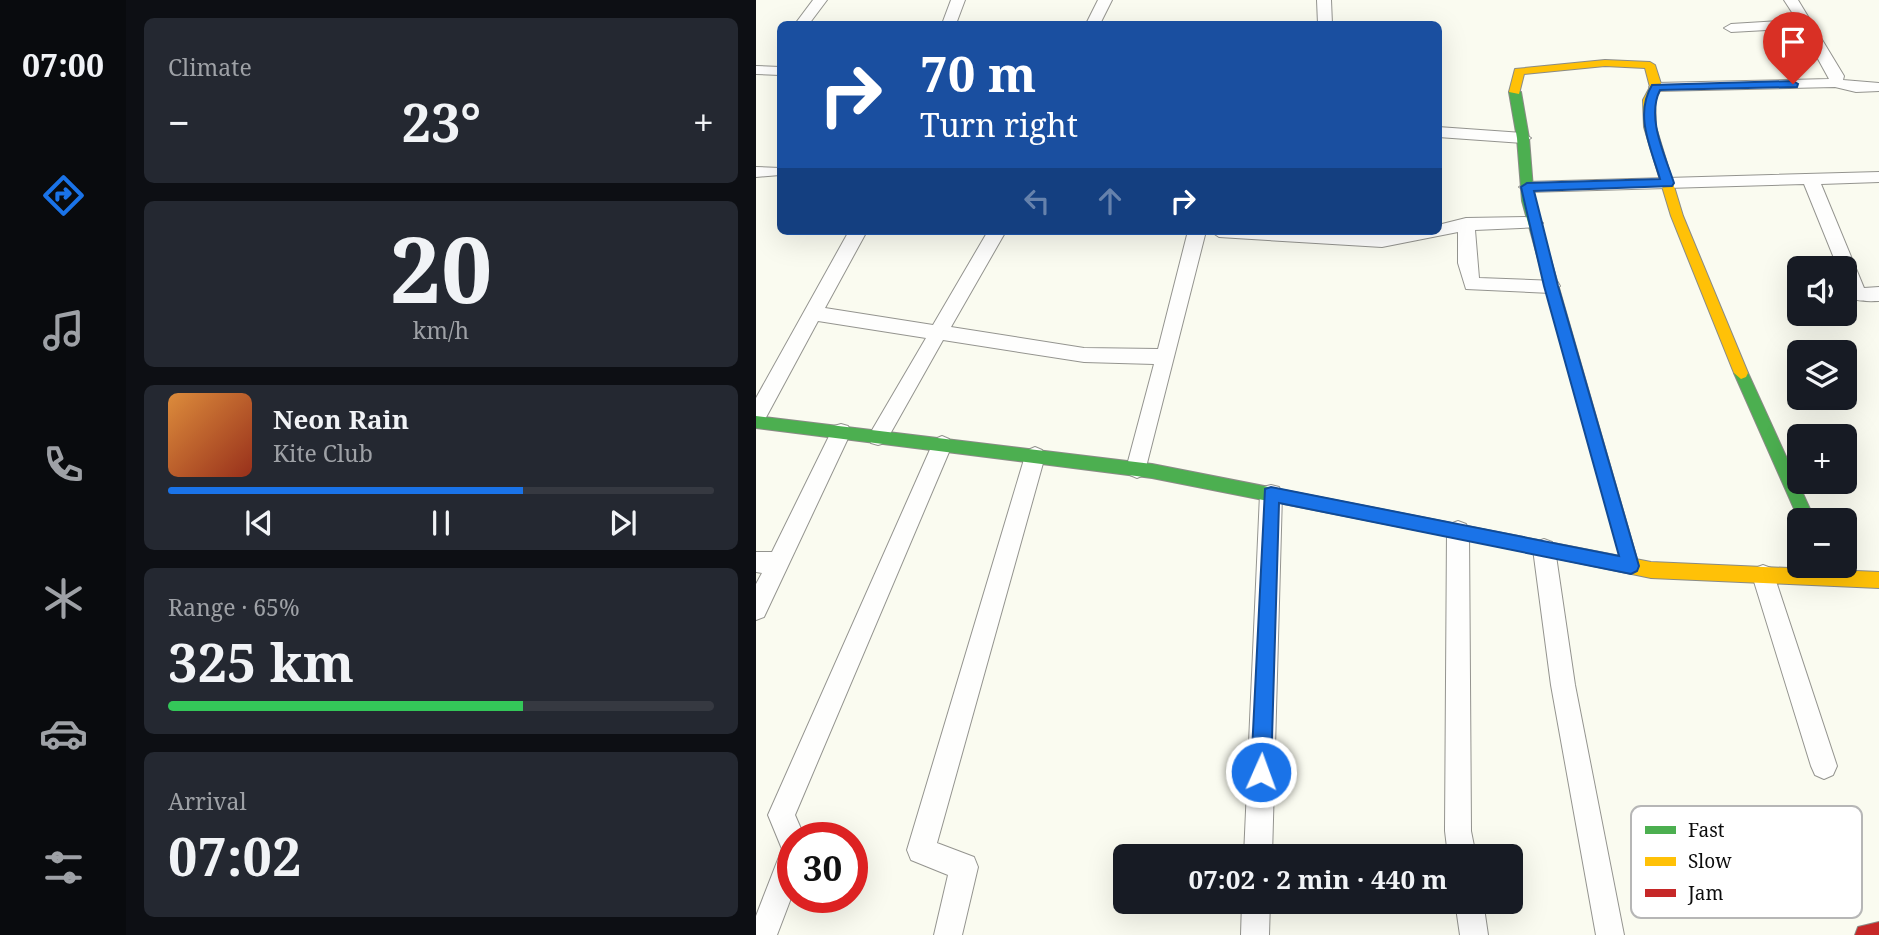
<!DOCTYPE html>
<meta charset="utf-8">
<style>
:root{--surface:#171b24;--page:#242831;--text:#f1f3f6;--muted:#9ea1a6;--line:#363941;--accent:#1a73e8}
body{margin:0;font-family:"Noto Serif",serif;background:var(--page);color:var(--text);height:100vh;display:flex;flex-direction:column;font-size:26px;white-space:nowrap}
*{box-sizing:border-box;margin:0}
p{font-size:23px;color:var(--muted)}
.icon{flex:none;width:38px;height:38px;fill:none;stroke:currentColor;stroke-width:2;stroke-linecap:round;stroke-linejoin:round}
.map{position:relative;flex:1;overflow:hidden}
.details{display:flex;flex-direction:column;gap:18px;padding:18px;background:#0d0f14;width:630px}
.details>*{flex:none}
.banner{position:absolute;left:21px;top:21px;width:665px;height:214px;border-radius:10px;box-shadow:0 7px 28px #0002;background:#1a4fa0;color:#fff;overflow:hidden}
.controls{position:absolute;left:1031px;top:256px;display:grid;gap:14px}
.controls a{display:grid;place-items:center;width:70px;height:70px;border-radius:10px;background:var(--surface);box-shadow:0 7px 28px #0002;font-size:35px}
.speed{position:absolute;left:21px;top:822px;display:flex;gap:14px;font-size:35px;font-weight:700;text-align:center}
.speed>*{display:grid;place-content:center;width:91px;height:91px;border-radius:50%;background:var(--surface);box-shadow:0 7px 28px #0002;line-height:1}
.speed .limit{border:10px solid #d22;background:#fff;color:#111}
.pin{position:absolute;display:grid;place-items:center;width:60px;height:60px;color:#fff;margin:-72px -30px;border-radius:50% 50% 50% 0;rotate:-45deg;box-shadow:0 0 7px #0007}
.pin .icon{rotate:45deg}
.me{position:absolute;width:77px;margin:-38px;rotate:2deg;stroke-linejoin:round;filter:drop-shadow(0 0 5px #0008)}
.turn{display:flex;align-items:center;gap:24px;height:147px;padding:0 28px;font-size:32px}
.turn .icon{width:91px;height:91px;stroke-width:2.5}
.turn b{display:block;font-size:49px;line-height:60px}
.lanes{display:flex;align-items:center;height:66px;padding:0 28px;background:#0003;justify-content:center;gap:35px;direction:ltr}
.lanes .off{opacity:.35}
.big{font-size:52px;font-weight:700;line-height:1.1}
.details .tile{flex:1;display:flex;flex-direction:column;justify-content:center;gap:10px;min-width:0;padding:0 24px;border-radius:10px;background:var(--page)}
.details .dial{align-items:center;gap:0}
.dial b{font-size:91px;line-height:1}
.song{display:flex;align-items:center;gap:21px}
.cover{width:84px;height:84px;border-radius:10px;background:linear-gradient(135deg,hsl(30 70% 55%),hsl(10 70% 35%))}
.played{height:7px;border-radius:4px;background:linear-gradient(90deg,var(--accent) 65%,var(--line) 65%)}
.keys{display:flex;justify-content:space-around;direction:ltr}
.heat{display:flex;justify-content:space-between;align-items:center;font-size:38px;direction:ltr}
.charge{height:10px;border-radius:5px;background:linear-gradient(90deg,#34c759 65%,var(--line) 0)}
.trip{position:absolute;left:357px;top:844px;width:410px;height:70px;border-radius:10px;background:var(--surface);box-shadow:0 7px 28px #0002;font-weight:700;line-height:70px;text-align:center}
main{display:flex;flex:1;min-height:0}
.tabs{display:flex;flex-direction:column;width:126px;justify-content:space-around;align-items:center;background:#090b0e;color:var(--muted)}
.tabs .icon{width:49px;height:49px}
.tabs .on{color:var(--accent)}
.tabs b{font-size:32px;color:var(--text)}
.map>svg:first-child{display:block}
</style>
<main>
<nav class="tabs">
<b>07:00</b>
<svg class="icon on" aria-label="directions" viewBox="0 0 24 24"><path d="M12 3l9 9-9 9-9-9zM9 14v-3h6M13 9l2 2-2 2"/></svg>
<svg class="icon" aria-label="music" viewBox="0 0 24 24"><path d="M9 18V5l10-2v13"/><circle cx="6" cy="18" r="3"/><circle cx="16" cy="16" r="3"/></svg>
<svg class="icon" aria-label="phone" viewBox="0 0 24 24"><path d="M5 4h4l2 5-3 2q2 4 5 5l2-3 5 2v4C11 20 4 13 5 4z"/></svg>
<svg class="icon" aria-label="climate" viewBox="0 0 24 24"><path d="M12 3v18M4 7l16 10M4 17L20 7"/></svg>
<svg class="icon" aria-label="car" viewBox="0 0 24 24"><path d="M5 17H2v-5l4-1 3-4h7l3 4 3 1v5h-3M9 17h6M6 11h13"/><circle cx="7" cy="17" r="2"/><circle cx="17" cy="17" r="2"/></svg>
<svg class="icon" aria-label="filters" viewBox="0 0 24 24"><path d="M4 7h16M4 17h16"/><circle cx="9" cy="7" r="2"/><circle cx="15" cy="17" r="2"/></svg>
</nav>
<section class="details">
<div class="tile"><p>Climate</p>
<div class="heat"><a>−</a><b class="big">23°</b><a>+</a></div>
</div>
<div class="tile dial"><b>20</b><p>km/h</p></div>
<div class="tile">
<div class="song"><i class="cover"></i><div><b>Neon Rain</b><p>Kite Club</p></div></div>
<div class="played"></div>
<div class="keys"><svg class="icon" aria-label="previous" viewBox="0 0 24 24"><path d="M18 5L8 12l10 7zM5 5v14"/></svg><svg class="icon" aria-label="pause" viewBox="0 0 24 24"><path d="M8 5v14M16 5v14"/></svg><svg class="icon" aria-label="next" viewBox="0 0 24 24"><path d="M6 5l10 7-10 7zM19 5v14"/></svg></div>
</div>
<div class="tile"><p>Range · 65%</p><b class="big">325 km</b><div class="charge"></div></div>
<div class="tile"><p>Arrival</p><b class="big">07:02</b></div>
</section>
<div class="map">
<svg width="1123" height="935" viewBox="0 0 1123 935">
<rect width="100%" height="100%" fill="#fafbf0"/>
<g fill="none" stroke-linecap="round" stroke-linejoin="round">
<g stroke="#94948f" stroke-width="2">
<path id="street" d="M57 0H71L53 24H39Z
M195 0H209L200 24H186Z
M342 0H356L344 24H330Z
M561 0H575L576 24H562Z
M1028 0H1042L1088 76 1087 80 1123 83V91L1100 92 1079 87 900 91 893 87 900 83 1073 79 1045 28 975 32 968 28 975 24 1041 20Z
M0 66 24 67V75L0 74Z
M682 127 767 133 775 138 767 143 682 137Z
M0 167 24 168V175L0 177Z
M1123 172V182L1065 184 1108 288 1123 287V301C1093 302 1088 299 1088 268H1082L1048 184 771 192 763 187 771 182Z
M778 217 787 223 784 227 719 230 723 278 801 281 804 286 795 293 710 289 702 263V232L626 247 463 237 454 231H561L626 235 682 231V225L710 218Z
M93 231H111L69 308 177 325 232 231H250L195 327 328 348 402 349 432 231H450L388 475 381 478 374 475 370 469 398 364 328 362 187 340 129 443 122 445 115 443 112 437 170 338 62 321 7 423 0 425V398Z
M85 424 92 426 95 432 8 617 0 620V584L6 573 0 572V552H16L78 426Z
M186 436 193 439 196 445 39 815 49 838H37V893L21 935H0V916L26 849 12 815 176 445 179 439Z
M279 447 286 450 289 456 181 843 218 857 222 867 206 935H178L192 875 155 860 151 850 269 456 272 450Z
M515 485 523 487 526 494 516 856H488L504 494 507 487Z
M702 521 710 524 713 531 715 831 720 856H692L689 831 691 531 694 524Z
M788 539 796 542 799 549 819 685 868 935H840L795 685 777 549 780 542Z
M1007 565 1015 568 1018 575 1081 766 1077 775 1068 779 1059 775 1055 766 996 575 999 568Z
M486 901H514L513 935H485Z
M699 901H727L732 935H704Z"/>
</g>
<g stroke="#8a8b86" stroke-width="2">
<path id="fast" d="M759 89 765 92 773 138 778 201 883 566 881 571 875 574 869 571 867 566 766 201 761 138 753 92Z
M985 367 992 373 1059 520H1043L978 373Z
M0 416 396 464 726 529 732 531 734 536 732 541 726 543 396 478 0 428Z"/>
</g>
<g stroke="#8a8b86" stroke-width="2">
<path id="slow" d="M849 60 894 62 899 65 906 87 899 100 900 127 927 216 992 373 990 377 985 379 978 373 915 216 888 127 887 100 894 87 889 68 849 66 768 74 763 94 753 92 759 69Z
M726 529 895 562 1123 572V588L895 578 726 543 720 541 718 536 720 531Z"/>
</g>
<g stroke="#8a8b86" stroke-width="2">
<path id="jam" d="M1123 922V935H1099L1102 927Z"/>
</g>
<use href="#street" fill="#fefefd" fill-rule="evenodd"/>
<use href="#fast" fill="#4caf50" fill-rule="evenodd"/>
<use href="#slow" fill="#ffc107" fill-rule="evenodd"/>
<use href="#jam" fill="#c62828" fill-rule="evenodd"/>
</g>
<path fill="#1a73e8" stroke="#114b97" stroke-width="2" d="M1037 81 1042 84 1041 87 904 90C890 118 909 155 918 183L916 186 778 191 802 286 883 566 881 571 875 574 523 503 515 772 512 779 505 782 498 779 495 772 509 489 515 487 863 556 788 286 765 187 771 183 904 179C895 148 878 115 896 85Z"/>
<rect x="875" y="806" width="231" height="112" rx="10" fill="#fff" stroke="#b6b6b6" stroke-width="2"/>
<rect x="889" y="826" width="31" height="8" fill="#4caf50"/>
<rect x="889" y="857" width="31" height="9" fill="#ffc107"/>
<rect x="889" y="889" width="31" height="8" fill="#c62828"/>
<g font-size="19" fill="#0d0d0d">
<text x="932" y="837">Fast</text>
<text x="932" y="868">Slow</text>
<text x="932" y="900">Jam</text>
</g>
</svg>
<div class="controls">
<a><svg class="icon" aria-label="sound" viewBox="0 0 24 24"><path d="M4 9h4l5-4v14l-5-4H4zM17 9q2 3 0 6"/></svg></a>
<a><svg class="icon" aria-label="layers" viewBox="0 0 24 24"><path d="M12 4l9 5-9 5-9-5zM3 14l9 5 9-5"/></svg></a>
<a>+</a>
<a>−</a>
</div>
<div class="speed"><div class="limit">30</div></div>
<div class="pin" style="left:1037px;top:84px;background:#d93025"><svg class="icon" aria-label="arrive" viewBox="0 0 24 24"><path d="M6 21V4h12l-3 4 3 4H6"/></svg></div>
<svg class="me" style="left:505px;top:772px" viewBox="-20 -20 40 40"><circle r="17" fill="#1a73e8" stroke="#fff" stroke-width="3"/><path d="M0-11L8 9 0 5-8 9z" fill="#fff"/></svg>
<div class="trip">07:02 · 2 min · 440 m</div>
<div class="banner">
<div class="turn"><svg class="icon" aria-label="right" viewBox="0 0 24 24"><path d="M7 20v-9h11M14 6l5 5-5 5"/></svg><div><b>70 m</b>Turn right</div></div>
<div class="lanes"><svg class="icon off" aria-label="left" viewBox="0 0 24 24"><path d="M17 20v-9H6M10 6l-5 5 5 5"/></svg><svg class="icon off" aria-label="ahead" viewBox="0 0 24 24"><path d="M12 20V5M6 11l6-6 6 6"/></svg><svg class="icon" aria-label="right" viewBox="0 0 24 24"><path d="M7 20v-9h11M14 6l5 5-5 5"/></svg></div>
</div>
</div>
</main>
